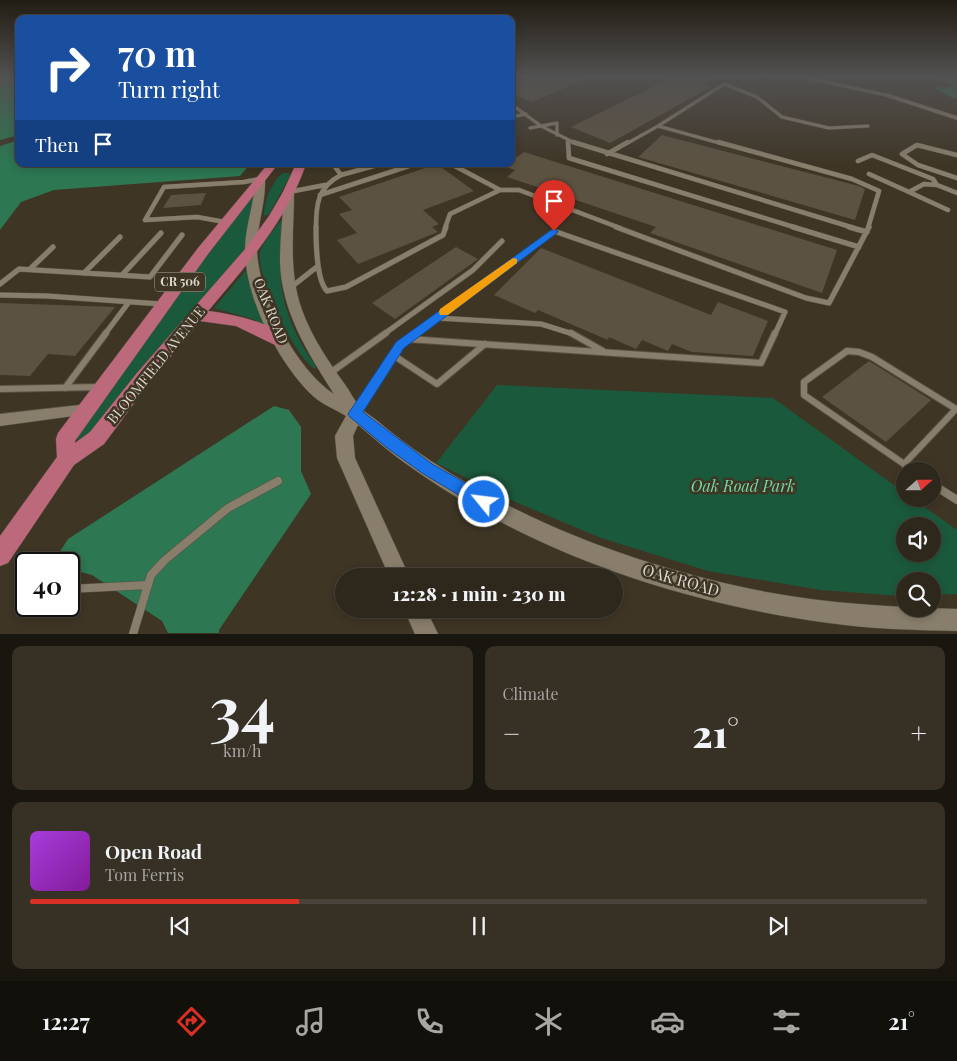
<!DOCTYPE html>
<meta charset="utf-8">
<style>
:root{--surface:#2e281c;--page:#363025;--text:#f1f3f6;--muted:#a7a6a3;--line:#49443b;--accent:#d93025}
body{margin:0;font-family:"Playfair Display",serif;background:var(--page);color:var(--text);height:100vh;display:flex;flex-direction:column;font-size:19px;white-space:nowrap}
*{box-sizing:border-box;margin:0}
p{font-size:16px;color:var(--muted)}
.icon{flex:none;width:28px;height:28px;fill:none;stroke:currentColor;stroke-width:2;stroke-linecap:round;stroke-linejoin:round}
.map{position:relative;height:634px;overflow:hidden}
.drawer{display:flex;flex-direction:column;gap:12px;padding:12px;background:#19160f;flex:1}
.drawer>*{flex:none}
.top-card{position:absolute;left:15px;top:15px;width:500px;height:152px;border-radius:10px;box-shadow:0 2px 8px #0003,0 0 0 1px var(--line);background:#1a4fa0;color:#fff;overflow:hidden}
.needle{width:32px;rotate:69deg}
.controls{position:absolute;left:896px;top:462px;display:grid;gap:10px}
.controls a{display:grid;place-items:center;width:45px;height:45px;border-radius:50%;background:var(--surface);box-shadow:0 2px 8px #0003,0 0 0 1px var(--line);font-size:25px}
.speed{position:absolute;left:15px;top:552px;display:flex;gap:10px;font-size:25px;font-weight:700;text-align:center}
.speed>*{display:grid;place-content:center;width:65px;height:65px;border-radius:50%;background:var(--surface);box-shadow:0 2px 8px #0003,0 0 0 1px var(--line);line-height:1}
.speed .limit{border:2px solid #111;border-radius:8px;background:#fff;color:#111}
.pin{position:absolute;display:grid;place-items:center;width:42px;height:42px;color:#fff;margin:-51px -21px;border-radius:50% 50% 50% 0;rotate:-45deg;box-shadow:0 0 5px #0007}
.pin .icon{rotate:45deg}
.me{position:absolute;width:55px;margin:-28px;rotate:299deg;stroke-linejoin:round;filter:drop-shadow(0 0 4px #0008)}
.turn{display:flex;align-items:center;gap:18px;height:105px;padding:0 20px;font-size:22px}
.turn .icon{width:65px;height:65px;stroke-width:2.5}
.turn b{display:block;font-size:35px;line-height:42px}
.then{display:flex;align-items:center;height:48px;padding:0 20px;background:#0003;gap:10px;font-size:19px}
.big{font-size:38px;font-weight:800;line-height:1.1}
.drawer .tile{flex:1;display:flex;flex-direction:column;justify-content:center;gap:8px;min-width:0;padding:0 18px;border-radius:10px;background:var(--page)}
.drawer .dial{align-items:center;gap:0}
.dial b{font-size:65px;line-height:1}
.song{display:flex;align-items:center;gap:15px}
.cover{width:60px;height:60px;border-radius:8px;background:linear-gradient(135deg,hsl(280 70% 55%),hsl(290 70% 35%))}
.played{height:5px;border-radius:2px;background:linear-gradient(90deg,var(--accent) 30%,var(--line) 30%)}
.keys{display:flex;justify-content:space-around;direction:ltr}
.heat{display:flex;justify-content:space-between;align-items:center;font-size:28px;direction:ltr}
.drawer .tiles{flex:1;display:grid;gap:12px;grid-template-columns:1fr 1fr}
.tile:last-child{grid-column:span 2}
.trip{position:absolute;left:335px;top:568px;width:288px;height:50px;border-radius:25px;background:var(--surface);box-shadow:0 2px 8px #0003,0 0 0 1px var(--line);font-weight:800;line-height:50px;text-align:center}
.menu{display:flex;height:80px;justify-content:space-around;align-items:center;background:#12100b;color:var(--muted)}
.menu .icon{width:35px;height:35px}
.menu .selected{color:var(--accent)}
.menu b{font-size:22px;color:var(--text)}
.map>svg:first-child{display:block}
</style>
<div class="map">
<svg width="957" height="634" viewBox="0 0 957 634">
<rect width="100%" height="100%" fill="#3e3525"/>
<path fill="#1b593c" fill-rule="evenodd" d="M283 173H289L290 176 269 214 264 216C264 202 271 182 283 173Z
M252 196H254L246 248 120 395 89 436 78 441V437L181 290Z
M281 220H283C275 278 281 318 316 366L315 369C294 356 257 278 260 252 262 244 276 227 281 220Z
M248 268 267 323 264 325 253 319 214 308Z
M497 385 773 398 905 493V499H913L957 530V594L933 595 932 581H905V596H901L821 590 708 571 601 538 513 501 436 463ZM932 526V554H905V526Z"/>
<path fill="#2d7753" d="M0 76H19V135L0 140Z
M929 76H957V98L955 99 934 88 955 86Z
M19 140V164H250L240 176 54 190 21 202 0 230V146Z
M274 406 289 410 301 427V471L311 494 219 630V633H168L162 621 92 575 69 569V564H52L68 539Z"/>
<path fill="#5c5241" d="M535 76H593L532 102 511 94V85Z
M671 76H714L704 85 711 87 610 143 571 127 671 78Z
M662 135 859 186 865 189 855 220 638 157Z
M524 152 837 250 822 293 650 233 656 227 507 177 515 170 503 166 511 164V161Z
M437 164 474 191 423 210 439 224 432 227 438 232 358 264 337 240 357 233 339 214 352 210 339 197Z
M206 193 201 205 163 208 171 195Z
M456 247 478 259 395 319 372 303Z
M541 248 711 315 718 302 768 321 753 356 692 352 672 344 668 351 642 340 636 349 609 337 608 340 538 310 535 313 494 295Z
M0 303 115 307 75 356 48 354 30 376 0 375Z
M869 361 931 400 886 442 822 397Z"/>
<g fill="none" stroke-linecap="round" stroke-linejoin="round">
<g stroke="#595143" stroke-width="4">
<path id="service-far4" d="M798 76 886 95
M511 78 516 76
M511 104 541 126 577 144
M511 117 526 114
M658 126 723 144
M530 128 557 123V135
M568 141V144
M626 144 658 126 724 84 757 97 782 117 829 128 868 126"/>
</g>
<g stroke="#595143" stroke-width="5">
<path id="service-far3" d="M568 142 569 158 797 228
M573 142 854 228
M718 142 852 179 879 191 868 228
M607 154 628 142
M957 155 917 145 902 154 918 165 957 178
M858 161 872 155 933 179 937 185 957 193
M451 164 500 190H519L620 228
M272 165H332
M869 174 909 192 924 184 937 185
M341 175 381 164
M289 192 325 185
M909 192 948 210
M320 195 415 164
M225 222 197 217 145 220 164 187 244 182 260 179
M316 228C316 203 318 187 341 175L333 164
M445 228 450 214 500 190"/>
</g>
<g stroke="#595143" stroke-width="6">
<path id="service-far2" d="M316 227C316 242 316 280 327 291L346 287 443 235 446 227
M616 227 806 298 829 303 869 227
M793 227 859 247
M849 227 867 232
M30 269 53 247
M84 273 120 237
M122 275 161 233
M0 284 19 269 150 277 182 235
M290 288 318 266
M0 295 47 296 161 304
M437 318 541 324 573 334
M105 334 129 302
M384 334 473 270 502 241
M415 334 554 231 785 312 775 334"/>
</g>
<g stroke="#595143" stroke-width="8">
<path id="service-far1" d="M571 333 603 351
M408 339 761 363 775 333
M408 339 417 333
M847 351 859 352 872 357 956 409 904 464 804 395V382Z
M393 355 437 384 485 344
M330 373 386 333
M65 388 106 333
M0 389 99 387
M356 412 400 345 408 339
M904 464 908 467"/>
</g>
<g stroke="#595143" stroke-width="9">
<path id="service" d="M906 466 914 471
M932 484 957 500
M69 589 148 585
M133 634 151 575 165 560 228 508 278 481"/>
</g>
<g stroke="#595143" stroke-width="1">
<path id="minor" d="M886 93 957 116V120L884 96V94Z
M88 404 93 405 95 409 93 413 88 414 0 426V414Z"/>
</g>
<g stroke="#595143" stroke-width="1">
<path id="tertiary" d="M260 176 265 179C266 204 256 227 257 252 260 299 295 368 334 394 308 353 281 311 280 261 280 238 283 215 284 192L289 189 294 192C294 232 288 271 302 310 312 338 329 362 346 386 351 393 355 402 361 408 364 412 370 415 375 419 393 434 411 448 431 461 532 527 648 569 766 592 830 604 894 607 957 609V631C914 630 871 629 829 623 679 603 528 552 405 463 388 451 374 438 358 425L353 436 355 458 409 576H389L337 458 335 436 346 416C335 409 323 405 313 396 279 364 245 298 245 250 245 226 255 203 255 179Z
M404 609H426L438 634H415Z"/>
</g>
<g stroke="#595143" stroke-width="1">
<path id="primary" d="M268 164H278L208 254 75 441V443L90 432 137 373 246 248 269 216 283 192 296 164H306C287 220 246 266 208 311 227 313 277 323 287 340L285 344 279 346 273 344 236 326 200 321 149 383 104 444 74 465 8 563 0 566V536L57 457 56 439 58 433 198 248Z"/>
</g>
<use href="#service-far4" stroke="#897e6c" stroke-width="3"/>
<use href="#service-far3" stroke="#897e6c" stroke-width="4.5"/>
<use href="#service-far2" stroke="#897e6c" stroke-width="5"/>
<use href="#service-far1" stroke="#897e6c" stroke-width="6"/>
<use href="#service" stroke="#897e6c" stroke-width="8"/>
<use href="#minor" fill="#897e6c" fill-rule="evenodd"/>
<use href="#tertiary" fill="#897e6c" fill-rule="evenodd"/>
<use href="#primary" fill="#bc697c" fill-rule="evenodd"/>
</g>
<linearGradient id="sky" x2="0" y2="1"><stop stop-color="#221d14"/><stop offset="0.46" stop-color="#525151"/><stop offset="1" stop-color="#525151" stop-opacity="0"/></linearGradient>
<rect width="957" height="165" fill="url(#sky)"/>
<path fill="#1a73e8" stroke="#114b97" d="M554 228 558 231 557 233 404 348 363 412 432 464 490 497 492 502 490 508 484 510 422 473 386 447 350 417 348 414 396 342Z"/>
<path fill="#f59e0b" d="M513 258 517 259V263L448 315H440L439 312 440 309Z"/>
<g text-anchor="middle" stroke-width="5" stroke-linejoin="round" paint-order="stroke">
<rect fill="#3e3525" stroke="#aea79c" stroke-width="1" x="155" y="272.5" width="50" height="19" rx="4"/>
<g font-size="12" font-weight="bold" fill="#ded8cf">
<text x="180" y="286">CR 506</text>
</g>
<g font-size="14" fill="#ded8cf" stroke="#3e3525">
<text transform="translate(271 311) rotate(68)" y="5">OAK ROAD</text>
<text transform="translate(156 365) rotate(-51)" y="5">BLOOMFIELD AVENUE</text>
</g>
<g font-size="16" font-style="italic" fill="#70d6a2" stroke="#3e3525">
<text x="743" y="492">Oak Road Park</text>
</g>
<g font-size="16" fill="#ded8cf" stroke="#3e3525">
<text transform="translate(681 580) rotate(16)" y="6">OAK ROAD</text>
</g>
</g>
</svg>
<div class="controls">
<a><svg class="needle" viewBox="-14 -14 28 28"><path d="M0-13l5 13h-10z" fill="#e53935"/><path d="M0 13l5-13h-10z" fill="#a7a6a3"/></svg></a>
<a><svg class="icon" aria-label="sound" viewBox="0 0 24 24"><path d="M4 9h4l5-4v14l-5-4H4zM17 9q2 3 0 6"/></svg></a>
<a><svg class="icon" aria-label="search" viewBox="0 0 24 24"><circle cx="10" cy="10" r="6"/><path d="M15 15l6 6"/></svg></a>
</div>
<div class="speed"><div class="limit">40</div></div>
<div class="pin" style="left:554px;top:231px;background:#d93025"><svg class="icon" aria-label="arrive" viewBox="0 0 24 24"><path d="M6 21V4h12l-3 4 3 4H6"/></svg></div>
<svg class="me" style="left:484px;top:502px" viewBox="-20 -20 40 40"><circle r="17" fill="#1a73e8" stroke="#fff" stroke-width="3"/><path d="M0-11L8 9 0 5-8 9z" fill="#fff"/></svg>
<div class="trip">12:28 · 1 min · 230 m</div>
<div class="top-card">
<div class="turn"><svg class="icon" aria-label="right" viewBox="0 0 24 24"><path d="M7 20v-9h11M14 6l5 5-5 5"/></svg><div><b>70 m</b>Turn right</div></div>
<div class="then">Then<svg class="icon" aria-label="arrive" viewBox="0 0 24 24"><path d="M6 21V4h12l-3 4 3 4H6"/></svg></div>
</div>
</div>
<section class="drawer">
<div class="tiles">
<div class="tile dial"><b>34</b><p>km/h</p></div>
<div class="tile"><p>Climate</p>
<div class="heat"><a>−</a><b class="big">21°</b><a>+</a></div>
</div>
<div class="tile">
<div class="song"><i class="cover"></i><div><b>Open Road</b><p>Tom Ferris</p></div></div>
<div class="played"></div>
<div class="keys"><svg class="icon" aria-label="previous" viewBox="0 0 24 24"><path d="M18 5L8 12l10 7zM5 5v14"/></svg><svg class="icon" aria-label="pause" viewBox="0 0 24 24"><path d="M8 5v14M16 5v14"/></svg><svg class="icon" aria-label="next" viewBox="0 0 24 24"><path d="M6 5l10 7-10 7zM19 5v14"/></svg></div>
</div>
</div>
</section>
<nav class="menu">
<b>12:27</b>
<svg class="icon selected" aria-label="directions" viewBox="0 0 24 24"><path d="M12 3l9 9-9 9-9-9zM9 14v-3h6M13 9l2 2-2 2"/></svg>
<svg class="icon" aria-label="music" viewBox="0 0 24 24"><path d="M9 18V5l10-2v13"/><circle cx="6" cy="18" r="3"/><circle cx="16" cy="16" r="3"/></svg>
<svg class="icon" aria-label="phone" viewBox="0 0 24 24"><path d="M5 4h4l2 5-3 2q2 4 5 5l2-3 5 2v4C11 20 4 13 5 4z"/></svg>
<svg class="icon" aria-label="climate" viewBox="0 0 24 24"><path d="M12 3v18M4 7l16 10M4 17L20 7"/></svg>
<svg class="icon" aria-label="car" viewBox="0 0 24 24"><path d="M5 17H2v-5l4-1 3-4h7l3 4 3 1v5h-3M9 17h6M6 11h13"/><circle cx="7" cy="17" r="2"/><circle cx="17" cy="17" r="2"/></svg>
<svg class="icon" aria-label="filters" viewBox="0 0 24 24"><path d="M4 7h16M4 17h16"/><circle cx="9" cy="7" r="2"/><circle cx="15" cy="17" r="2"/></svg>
<b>21°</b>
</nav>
